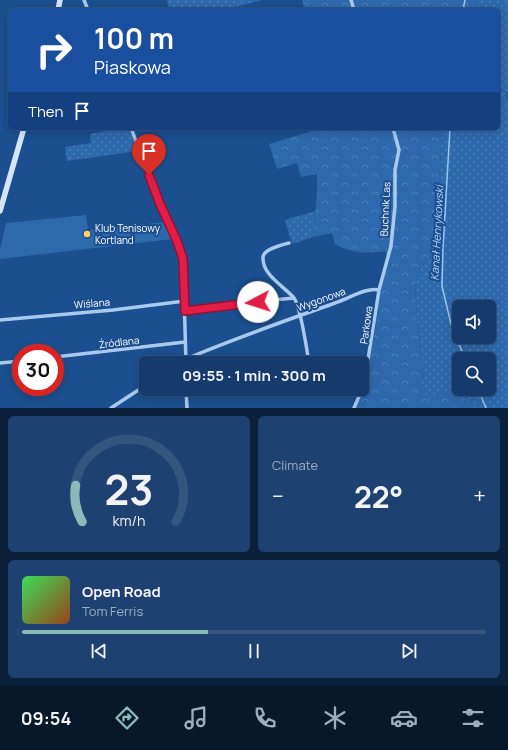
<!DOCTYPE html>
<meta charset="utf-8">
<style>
:root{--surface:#143b6b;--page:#1d4271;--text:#f1f3f6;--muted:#9dadc1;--line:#33557e;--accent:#8bbbb9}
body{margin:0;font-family:Manrope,sans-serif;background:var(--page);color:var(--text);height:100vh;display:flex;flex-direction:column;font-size:15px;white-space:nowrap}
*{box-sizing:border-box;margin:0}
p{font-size:13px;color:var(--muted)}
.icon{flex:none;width:22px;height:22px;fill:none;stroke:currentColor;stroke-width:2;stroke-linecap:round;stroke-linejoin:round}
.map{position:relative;height:408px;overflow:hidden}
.side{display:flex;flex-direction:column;gap:8px;padding:8px;background:#0b203b;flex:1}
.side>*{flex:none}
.top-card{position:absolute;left:8px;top:8px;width:492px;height:122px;border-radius:6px;box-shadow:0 2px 10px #0003,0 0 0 1px var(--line);background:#1a4fa0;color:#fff;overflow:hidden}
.tools{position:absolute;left:452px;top:300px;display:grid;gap:8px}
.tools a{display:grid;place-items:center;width:44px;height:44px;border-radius:6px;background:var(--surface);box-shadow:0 2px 10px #0003,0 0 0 1px var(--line);font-size:20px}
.speed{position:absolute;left:12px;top:344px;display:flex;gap:8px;font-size:20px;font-weight:700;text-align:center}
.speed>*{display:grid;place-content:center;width:52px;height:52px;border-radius:50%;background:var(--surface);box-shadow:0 2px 10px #0003,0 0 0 1px var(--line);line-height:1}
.speed .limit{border:6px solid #d22;background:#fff;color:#111}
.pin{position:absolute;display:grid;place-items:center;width:34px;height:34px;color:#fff;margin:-41px -17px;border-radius:50% 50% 50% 0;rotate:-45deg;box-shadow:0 0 4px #0007}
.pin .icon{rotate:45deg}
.me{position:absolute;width:44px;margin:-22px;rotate:265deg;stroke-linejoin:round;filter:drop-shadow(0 0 3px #0008)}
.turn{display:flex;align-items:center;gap:14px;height:84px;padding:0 20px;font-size:18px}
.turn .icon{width:52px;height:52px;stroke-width:2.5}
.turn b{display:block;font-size:28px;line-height:34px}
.then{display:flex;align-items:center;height:38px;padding:0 20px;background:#0003;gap:8px;font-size:15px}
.big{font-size:30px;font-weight:700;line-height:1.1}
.side .widget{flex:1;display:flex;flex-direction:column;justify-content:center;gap:6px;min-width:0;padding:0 14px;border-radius:6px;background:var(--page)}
.side .dial{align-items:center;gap:0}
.dial svg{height:104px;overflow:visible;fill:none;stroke:var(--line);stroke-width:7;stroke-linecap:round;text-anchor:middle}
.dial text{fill:var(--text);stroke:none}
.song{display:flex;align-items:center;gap:12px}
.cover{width:48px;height:48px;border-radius:6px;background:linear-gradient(135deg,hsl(130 70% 55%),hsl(20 70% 35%))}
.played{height:4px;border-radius:2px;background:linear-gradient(90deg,var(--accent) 40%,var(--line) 40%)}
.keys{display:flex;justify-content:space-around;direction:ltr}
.heat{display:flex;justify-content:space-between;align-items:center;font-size:22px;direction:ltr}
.side .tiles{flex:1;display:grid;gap:8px;grid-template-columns:1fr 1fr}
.widget:last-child{grid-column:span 2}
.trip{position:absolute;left:139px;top:356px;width:230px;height:40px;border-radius:6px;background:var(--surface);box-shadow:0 2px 10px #0003,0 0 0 1px var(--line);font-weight:700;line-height:40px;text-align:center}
.tabs{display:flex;height:64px;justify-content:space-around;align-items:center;background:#08182b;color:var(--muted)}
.tabs .icon{width:28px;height:28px}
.tabs .selected{color:var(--accent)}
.tabs b{font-size:18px;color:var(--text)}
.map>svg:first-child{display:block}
</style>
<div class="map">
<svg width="508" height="408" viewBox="0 0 508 408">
<defs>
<pattern id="grass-dots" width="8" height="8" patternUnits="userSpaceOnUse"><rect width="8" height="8" fill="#2e69ad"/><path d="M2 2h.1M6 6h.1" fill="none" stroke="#4d80b9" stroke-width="1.8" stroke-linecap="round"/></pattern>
<pattern id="forest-crowns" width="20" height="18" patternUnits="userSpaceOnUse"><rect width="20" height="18" fill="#2e69ad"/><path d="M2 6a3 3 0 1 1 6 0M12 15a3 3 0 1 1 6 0" fill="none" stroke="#4d80b9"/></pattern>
</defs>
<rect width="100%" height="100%" fill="#1b4f8f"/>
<path fill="url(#grass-dots)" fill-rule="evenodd" d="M167 0H263L223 10H169Z
M476 0H508V96L506 92 498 88V10H479Z
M498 101 508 102V185H503L508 259V408H480L479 405 426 400 417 317 415 285 420 269 433 251 439 237V188L442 128H498ZM459 307H489V337H459ZM459 359H489V389H459Z
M120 128H129L138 151 67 161 65 147 91 143 90 134Z
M315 211 313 237 292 244 285 220Z"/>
<path fill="url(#forest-crowns)" d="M302 0H476L479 10H305Z
M498 88 506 93 508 102 498 101Z
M322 128H442L439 188V237L433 251 420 269 415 285 417 317 426 400 443 390 479 405 480 408H356L365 386 375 331 381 287 389 261 385 251C367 254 351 253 335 244L332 233 313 237 317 193V174L301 177 297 163 277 169 269 144Z
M503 185H508V259Z"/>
<path fill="#2e69ad" d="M86 215 88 230 165 222 173 239 0 259V250L6 223Z"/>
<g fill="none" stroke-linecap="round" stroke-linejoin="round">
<path stroke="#9cc4f0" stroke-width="1.5" d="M463 10 465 0
M450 128 443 248 442 286 451 324 465 359
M478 389 486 408"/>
<path stroke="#a9c9ee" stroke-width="3.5" d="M84 0 88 10
M351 0 354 10
M131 128 160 204 177 241 183 259 186 363
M132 130 139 128
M289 243C282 245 264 249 263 257 262 275 284 286 294 298 300 306 307 350 309 363
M185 311 239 303 294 298
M0 320 113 310 185 301
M55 357 185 342
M0 363 21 361
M179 363 186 359C235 338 285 321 335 303 348 299 366 287 379 290
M186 389 187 408
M111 408 146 385
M354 408 364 385 379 290 391 246 395 206V170L399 150 393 128"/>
<path stroke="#d6e6fa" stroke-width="5.5" d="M58 10 60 0
M0 211 24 128"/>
</g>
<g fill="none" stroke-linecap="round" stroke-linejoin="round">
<g stroke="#92132f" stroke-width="10">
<path id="route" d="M149 175 160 204 177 241 183 259 185 311 258 302"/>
</g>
<use href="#route" stroke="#e11d48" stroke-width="7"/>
</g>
<circle fill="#ffd166" stroke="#1b4f8f" stroke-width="1.5" cx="87" cy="234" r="4"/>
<g text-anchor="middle" stroke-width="4" stroke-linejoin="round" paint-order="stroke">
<g font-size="10" fill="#fff" stroke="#1b4f8f">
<text transform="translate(385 209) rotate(-87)" y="4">Buchnik Las</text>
<text transform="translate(321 299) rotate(-20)" y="4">Wygonowa</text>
<text transform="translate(92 303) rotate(-5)" y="4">Wiślana</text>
<text transform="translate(366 325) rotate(-82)" y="4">Parkowa</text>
<text transform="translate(119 342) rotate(-7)" y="4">Źródlana</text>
</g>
<g font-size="10" fill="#fff" stroke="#1b4f8f" text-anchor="start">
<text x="95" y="232">Klub Tenisowy<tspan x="95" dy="12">Kortland</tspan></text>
</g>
<g font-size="11" font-style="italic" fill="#b5d3f5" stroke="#1b4f8f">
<text transform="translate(437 233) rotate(-87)" y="4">Kanał Henrykowski</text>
</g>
</g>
</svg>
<div class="tools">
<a><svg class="icon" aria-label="sound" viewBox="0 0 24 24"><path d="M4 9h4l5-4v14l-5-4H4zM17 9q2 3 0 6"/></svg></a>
<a><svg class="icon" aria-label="search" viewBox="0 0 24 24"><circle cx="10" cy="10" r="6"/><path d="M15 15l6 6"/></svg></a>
</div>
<div class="speed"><div class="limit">30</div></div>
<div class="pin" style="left:149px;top:175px;background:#d93025"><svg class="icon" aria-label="arrive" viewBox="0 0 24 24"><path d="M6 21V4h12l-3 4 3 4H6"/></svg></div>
<svg class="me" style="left:258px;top:302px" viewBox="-20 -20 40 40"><circle r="19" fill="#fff"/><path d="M0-13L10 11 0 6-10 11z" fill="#e11d48"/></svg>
<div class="trip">09:55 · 1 min · 300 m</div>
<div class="top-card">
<div class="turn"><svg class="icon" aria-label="right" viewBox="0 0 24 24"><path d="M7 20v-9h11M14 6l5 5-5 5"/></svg><div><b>100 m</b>Piaskowa</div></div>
<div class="then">Then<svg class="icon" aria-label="arrive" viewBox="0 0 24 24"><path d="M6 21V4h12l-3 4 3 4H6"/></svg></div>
</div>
</div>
<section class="side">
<div class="tiles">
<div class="widget dial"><svg viewBox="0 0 100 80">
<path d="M14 69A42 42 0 1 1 86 69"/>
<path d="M14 69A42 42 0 0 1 9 41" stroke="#8bbbb9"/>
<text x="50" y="56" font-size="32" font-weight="700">23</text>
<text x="50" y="72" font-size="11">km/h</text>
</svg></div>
<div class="widget"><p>Climate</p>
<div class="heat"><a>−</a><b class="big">22°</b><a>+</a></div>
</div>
<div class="widget">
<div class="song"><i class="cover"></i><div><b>Open Road</b><p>Tom Ferris</p></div></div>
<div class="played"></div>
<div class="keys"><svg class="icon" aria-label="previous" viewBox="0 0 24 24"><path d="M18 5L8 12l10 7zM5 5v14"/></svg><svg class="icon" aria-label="pause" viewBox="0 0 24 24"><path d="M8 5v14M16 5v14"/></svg><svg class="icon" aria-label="next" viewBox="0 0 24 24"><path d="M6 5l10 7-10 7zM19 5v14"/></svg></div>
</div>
</div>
</section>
<nav class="tabs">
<b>09:54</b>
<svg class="icon selected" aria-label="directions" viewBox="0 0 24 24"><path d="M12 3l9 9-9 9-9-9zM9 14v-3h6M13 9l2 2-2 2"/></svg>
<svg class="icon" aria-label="music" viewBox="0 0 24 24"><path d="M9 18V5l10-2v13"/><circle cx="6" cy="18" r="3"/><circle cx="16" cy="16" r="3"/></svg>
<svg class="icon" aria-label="phone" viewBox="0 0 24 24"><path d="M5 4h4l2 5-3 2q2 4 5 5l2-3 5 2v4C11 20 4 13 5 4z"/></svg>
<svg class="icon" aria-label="climate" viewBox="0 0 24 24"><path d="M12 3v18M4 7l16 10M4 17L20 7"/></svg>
<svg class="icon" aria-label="car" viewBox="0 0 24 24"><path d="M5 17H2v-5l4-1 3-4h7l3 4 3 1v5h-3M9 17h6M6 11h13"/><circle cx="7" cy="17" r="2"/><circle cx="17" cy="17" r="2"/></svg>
<svg class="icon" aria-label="filters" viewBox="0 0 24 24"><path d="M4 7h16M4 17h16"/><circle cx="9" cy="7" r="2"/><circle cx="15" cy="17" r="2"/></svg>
</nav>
